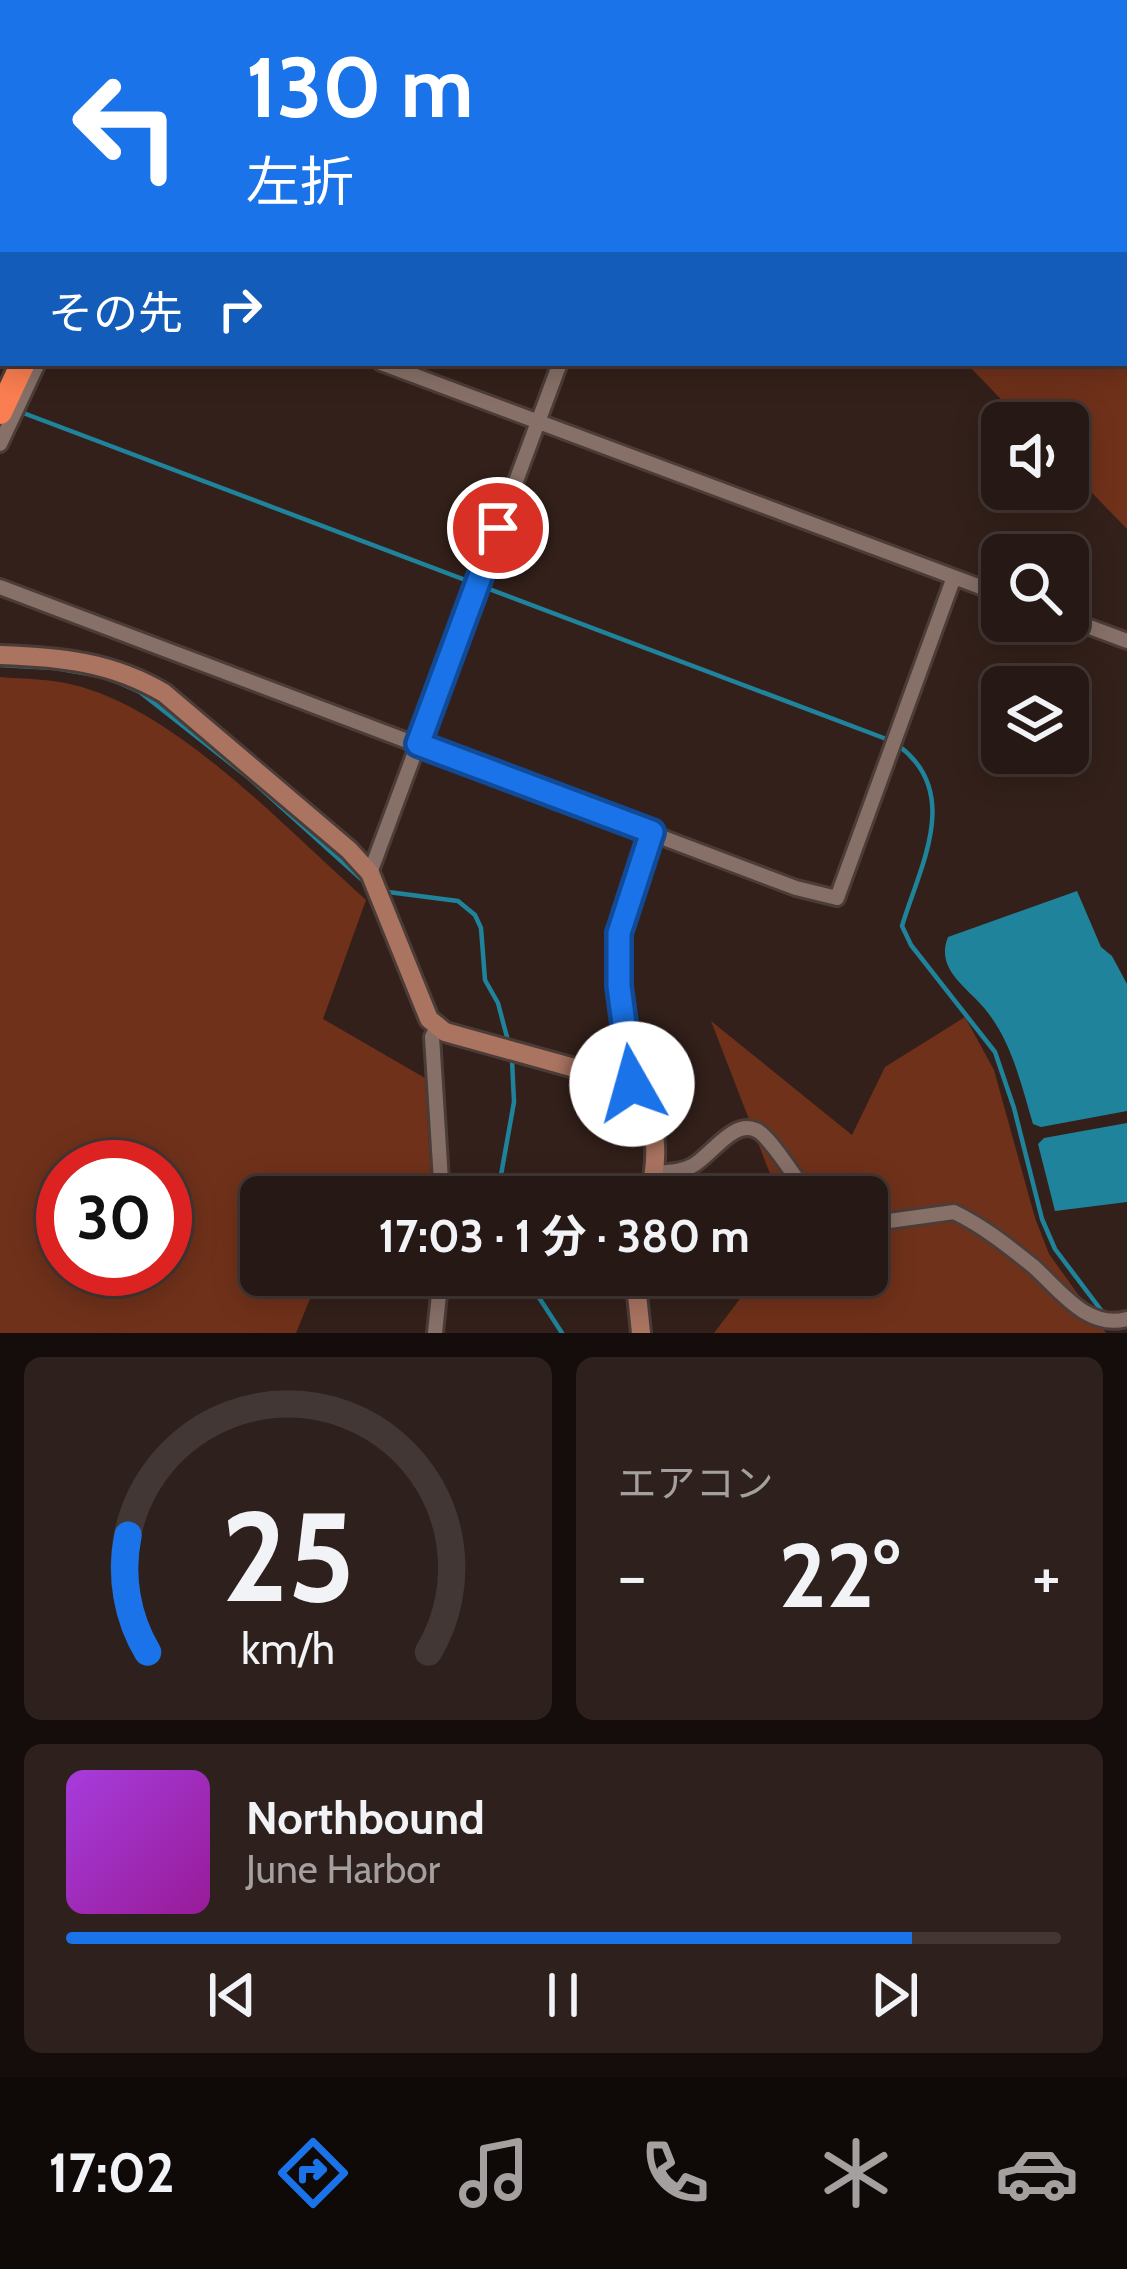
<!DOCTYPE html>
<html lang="ja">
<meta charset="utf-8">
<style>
:root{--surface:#261814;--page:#2e211d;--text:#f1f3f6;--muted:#a4a0a0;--line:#423734;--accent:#1a73e8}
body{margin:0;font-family:Cabin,"Noto Sans JP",sans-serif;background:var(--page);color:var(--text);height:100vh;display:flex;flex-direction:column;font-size:45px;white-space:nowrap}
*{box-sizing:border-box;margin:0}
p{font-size:39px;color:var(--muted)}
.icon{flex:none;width:66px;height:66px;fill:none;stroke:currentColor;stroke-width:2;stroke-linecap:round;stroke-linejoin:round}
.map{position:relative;height:1333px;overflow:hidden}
.details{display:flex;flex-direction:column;gap:24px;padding:24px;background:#150d0b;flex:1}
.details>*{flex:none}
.hud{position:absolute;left:0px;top:0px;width:1128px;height:366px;box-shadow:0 6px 30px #0003,0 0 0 3px var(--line);background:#1a73e8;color:#fff;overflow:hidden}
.tools{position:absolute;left:981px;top:402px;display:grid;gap:24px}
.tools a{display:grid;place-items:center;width:108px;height:108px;border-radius:18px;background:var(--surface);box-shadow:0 6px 30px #0003,0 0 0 3px var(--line);font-size:60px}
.speed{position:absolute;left:36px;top:1140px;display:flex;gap:24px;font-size:60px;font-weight:700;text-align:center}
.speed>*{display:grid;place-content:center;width:156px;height:156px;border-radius:50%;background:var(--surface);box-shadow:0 6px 30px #0003,0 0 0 3px var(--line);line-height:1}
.speed .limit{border:18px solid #d22;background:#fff;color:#111}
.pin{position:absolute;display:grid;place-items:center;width:102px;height:102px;color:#fff;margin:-51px;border:6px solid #fff;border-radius:50%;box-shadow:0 3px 12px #0007}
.me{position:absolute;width:132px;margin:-66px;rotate:353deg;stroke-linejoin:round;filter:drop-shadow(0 0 9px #0008)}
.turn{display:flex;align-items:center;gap:42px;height:252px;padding:0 48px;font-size:54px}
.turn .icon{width:156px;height:156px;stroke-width:2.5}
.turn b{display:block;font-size:84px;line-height:102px}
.then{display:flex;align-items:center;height:114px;padding:0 48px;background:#0003;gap:24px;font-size:45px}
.big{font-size:90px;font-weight:700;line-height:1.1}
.details .widget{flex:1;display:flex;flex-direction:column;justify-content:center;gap:18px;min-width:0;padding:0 42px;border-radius:18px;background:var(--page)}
.details .dial{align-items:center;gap:0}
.dial svg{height:312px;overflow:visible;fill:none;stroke:var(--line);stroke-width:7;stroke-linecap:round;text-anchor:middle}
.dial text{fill:var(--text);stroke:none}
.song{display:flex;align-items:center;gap:36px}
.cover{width:144px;height:144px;border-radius:18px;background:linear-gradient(135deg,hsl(280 70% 55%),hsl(300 70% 35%))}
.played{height:12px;border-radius:6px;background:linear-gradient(90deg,var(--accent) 85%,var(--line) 85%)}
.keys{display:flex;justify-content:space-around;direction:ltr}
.heat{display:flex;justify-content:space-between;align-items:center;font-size:66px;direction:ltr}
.details .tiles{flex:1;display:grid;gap:24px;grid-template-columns:1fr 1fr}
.widget:last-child{grid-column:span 2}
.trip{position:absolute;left:240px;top:1176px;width:648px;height:120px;border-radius:18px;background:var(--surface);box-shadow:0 6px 30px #0003,0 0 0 3px var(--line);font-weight:700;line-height:120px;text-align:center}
.tabs{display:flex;height:192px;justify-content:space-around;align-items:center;background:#0f0a08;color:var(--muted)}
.tabs .icon{width:84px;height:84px}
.tabs .on{color:var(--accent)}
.tabs b{font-size:54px;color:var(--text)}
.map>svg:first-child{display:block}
</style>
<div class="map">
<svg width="1127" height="1333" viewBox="0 0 1127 1333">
<rect width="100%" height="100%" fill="#33201a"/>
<path fill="#70311a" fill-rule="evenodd" d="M933 0H1127V529L1068 468V423H1024L966 363H1125V3H932Z
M0 677C24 679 51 679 74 685 177 710 287 830 366 900L323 1019 425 1078 432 1197H261V1275H419L394 1299 350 1287 312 1294 296 1333H0ZM63 1167H165V1269H63Z
M965 1017 994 1070 1035 1218 1049 1254 1106 1333H714L758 1275H867V1197H779L711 1021 852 1135 885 1067Z"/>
<path fill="#1f839b" d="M1077 891 1101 947 1112 956 1127 984V1111L1041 1127 1033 1124C1021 1084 1012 1042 985 1009 966 986 935 969 948 937Z
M1127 1123V1202L1055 1211 1038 1144 1044 1138Z"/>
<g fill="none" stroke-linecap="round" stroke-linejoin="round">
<path stroke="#1f839b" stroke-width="4.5" d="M18 411 889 740
M0 665 55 668 106 677 140 692 249 778 368 885
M899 746C962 793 920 866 902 926L911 945 995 1052 1014 1108 1042 1219 1055 1249 1104 1314
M388 892 458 901 475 915 481 928 485 980 498 1003 508 1041
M507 1197 501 1175 514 1102 512 1060
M530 1275 538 1296 562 1333"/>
<path stroke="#1f839b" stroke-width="24" d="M459 3 461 0
M743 3 746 0"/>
<g stroke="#4c3c37" stroke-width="20">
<path id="street" d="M756 3 760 0
M381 363 1002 595
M0 444 38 363
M0 587 796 888 837 898 954 577
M1068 619 1127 641
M370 873 560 363
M437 1027 432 1037 442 1197
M632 1084 619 986V933L651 832
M655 1173C668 1172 681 1172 692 1166 710 1157 733 1119 756 1130 769 1135 799 1183 809 1197
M867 1224 954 1212C983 1226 1008 1246 1033 1266 1059 1289 1087 1330 1127 1319
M435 1333 441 1275"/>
</g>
<g stroke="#4c3c37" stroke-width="24">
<path id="secondary" d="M0 655C60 657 112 662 164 693L349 850 370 873 429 1019 445 1032 632 1084C658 1121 660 1154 649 1197
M635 1275 641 1333"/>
</g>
<g stroke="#4c3c37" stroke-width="27">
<path id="primary" d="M254 3 259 0
M0 134 3 132"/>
</g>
<g stroke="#4c3c37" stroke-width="30">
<path id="highway" d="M81 3 82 0
M108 3 109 0
M135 3V0
M0 25 3 29
M0 300 3 289
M0 330 3 322
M0 412 23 363"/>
</g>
<use href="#street" stroke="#877068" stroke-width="14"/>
<use href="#secondary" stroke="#aa7461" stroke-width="18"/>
<use href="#primary" stroke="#cc785a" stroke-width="21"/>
<use href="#highway" stroke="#fa7e51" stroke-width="24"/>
<path stroke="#a99a94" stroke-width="4.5" stroke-dasharray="18 9" stroke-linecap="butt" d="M308 3 313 0
M0 226 3 223"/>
</g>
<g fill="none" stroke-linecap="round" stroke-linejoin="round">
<g stroke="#114b97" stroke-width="30">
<path id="route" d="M498 528 418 744 652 832 619 933V986L632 1084"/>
</g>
<use href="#route" stroke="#1a73e8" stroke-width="21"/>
</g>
</svg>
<div class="tools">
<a><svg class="icon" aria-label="sound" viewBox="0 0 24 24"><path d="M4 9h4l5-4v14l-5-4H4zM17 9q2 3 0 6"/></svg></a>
<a><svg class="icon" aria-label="search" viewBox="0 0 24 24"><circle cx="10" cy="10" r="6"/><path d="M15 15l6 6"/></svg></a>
<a><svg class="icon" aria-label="layers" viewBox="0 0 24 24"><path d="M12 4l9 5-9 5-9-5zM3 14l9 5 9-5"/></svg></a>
</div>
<div class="speed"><div class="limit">30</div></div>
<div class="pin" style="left:498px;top:528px;background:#d93025"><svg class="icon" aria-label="arrive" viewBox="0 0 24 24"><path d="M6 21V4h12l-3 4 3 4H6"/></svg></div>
<svg class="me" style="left:632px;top:1084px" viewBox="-20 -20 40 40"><circle r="19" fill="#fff"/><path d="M0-13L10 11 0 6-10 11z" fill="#1a73e8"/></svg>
<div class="trip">17:03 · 1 分 · 380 m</div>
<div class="hud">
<div class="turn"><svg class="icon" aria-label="left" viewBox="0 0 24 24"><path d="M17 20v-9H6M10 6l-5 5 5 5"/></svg><div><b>130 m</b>左折</div></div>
<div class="then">その先<svg class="icon" aria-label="right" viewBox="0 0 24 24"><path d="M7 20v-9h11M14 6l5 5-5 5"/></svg></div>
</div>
</div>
<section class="details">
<div class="tiles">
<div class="widget dial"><svg viewBox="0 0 100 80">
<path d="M14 69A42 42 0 1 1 86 69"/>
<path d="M14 69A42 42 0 0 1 9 39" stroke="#1a73e8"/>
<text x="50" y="56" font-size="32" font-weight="700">25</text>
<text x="50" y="72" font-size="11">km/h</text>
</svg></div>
<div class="widget"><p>エアコン</p>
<div class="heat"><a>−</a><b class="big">22°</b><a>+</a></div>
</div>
<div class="widget">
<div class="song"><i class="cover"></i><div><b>Northbound</b><p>June Harbor</p></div></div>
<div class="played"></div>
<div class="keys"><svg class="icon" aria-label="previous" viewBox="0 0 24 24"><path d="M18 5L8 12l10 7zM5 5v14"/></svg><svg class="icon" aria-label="pause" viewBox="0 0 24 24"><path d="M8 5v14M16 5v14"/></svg><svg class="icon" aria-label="next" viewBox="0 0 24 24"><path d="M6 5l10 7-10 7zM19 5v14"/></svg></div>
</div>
</div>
</section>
<nav class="tabs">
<b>17:02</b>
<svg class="icon on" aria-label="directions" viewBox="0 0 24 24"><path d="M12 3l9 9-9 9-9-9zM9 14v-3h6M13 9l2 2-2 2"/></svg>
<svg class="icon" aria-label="music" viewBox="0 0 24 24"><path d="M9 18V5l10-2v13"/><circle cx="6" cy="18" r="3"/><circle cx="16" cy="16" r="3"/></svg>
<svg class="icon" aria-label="phone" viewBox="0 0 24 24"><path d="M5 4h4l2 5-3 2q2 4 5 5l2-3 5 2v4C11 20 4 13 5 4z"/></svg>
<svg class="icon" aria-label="climate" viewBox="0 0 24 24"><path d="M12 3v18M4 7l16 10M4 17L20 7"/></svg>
<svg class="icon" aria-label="car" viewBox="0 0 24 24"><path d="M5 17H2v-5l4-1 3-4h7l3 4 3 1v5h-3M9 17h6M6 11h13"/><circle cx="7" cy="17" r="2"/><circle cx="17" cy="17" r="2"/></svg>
</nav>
